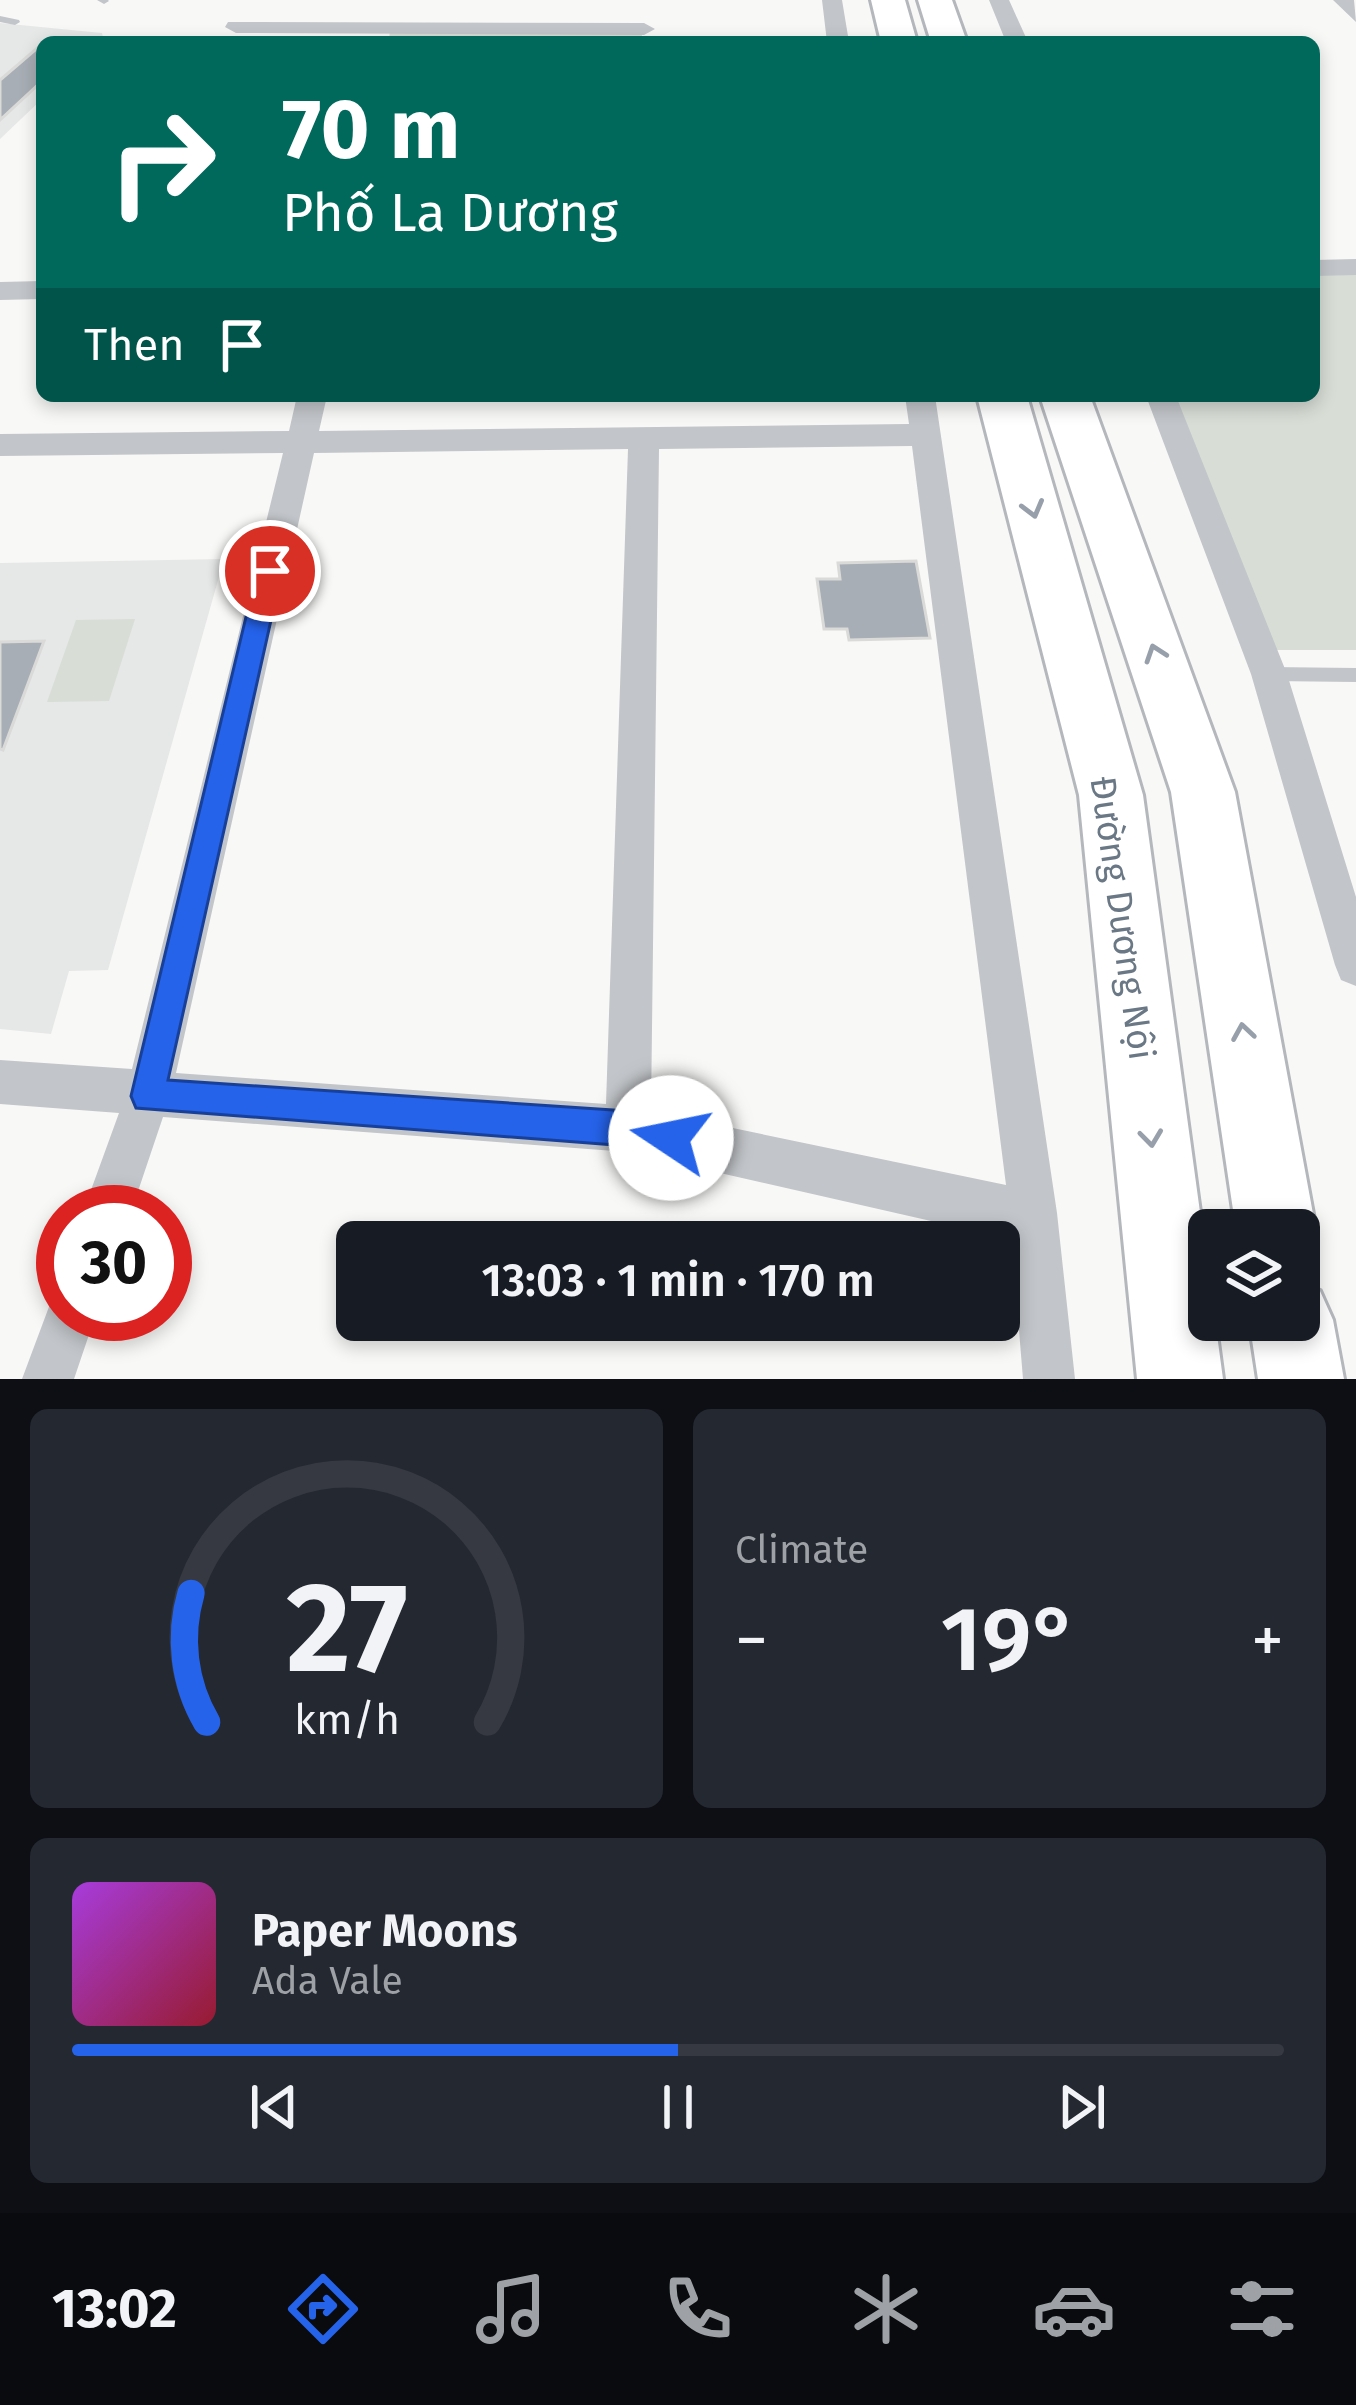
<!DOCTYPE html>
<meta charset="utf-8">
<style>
:root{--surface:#171b24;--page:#242831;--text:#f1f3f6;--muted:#9ea1a6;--line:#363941;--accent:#2563eb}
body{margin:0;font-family:"Fira Sans",sans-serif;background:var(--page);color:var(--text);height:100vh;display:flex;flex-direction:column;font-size:45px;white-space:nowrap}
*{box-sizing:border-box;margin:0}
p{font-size:39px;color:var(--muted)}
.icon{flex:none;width:66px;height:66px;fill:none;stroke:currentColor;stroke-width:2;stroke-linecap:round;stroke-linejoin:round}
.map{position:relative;height:1379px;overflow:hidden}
.panel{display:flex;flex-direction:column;gap:30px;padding:30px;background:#0d0f14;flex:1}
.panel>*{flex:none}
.top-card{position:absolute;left:36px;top:36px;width:1284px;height:366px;border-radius:18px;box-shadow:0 6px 18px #0003;background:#00695c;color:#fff;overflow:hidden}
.controls{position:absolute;left:1188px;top:1209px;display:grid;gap:24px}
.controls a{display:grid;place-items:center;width:132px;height:132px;border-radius:18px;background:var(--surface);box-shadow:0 6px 18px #0003;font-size:60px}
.speed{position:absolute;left:36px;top:1185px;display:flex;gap:24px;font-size:60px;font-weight:700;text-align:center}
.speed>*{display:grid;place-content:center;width:156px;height:156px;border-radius:50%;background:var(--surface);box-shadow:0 6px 18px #0003;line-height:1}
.speed .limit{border:18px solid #d22;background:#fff;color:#111}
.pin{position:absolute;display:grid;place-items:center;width:102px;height:102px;color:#fff;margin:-51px;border:6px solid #fff;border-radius:50%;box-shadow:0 3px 12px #0007}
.me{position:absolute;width:132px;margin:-66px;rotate:281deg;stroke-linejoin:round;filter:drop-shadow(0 0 9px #0008)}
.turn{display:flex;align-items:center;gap:42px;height:252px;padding:0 48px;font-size:54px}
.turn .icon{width:156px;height:156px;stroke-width:2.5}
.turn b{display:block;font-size:84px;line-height:102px}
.then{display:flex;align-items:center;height:114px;padding:0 48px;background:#0003;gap:24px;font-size:45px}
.big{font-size:90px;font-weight:600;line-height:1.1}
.panel .widget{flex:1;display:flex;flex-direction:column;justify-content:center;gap:18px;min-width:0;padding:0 42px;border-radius:18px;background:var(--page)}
.panel .dial{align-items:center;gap:0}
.dial svg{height:312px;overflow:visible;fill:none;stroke:var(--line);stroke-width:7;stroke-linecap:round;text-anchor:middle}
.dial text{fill:var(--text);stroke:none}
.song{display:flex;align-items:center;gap:36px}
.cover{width:144px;height:144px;border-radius:18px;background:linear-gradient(135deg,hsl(280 70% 55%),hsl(350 70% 35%))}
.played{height:12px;border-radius:6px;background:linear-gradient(90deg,var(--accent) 50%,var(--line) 50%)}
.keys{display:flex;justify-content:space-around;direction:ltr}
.heat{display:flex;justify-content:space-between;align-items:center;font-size:66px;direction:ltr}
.panel .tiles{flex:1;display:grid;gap:30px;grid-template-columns:1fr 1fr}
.widget:last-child{grid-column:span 2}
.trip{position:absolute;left:336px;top:1221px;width:684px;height:120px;border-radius:18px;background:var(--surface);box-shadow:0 6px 18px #0003;font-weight:600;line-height:120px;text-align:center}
.tab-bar{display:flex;height:192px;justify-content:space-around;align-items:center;background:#090b0e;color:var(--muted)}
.tab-bar .icon{width:84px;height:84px}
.tab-bar .active{color:var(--accent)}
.tab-bar b{font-size:54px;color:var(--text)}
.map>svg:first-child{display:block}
</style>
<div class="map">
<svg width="1356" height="1379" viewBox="0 0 1356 1379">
<rect width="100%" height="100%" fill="#f8f8f6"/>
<path fill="#e6e7e7" d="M0 23 102 33 104 41 42 42V99L0 139Z
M224 559 108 970 69 971 51 1034 0 1029V563Z"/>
<path fill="#d8ddd6" d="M390 29 641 30 643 42H389Z
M1356 273V650H1272L1169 396H1314V274Z
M135 619 109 701 47 702 76 620Z"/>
<path fill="#a8aeb5" stroke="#dadad8" stroke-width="3" d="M42 44V81L0 120V80Z
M916 561 930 638 849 640 847 629H824L817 579H840L838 563Z
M44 641 3 750 0 749V642Z"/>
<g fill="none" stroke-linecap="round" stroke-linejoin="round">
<g stroke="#b4b7bc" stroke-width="6">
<path id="primary" d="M871 0H905L917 42H881Z
M918 0H952L967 42H931Z
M977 396H1027L1143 795 1209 1278V1320H1215L1223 1379H1137L1079 795Z
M1040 396H1090L1235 792 1316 1230 1299 1260V1230H1236L1171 792Z
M1299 1282 1320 1291 1333 1320 1344 1379H1258L1249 1320H1299Z"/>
</g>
<path fill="#c2c5c9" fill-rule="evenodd" d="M97 0H108L109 1 104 4Z
M0 16 19 20 20 22 15 25 0 22Z
M1269 667 1356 668V682L1269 681 1263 679 1260 674 1263 669Z"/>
<path fill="#c2c5c9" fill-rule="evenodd" d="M822 0H842L849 42H827Z
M989 0H1009L1028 42H1006Z
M1333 0H1354L1356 22Z
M228 22 644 23 655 29 644 35 236 33 225 27Z
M1356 259V275L1314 276V260Z
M42 281V299L0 300V282Z
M297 396H327L319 431 909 424 905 396H935L1057 1213 1075 1379H1023L1011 1233 931 1221 628 1152 163 1117 131 1212H83L119 1113 0 1104V1060L132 1069 283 453 0 456V434L289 431ZM912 446 1006 1185 651 1111 659 449ZM628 449 606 1104 176 1073 314 453Z
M1146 396H1176L1287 674 1356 897V986L1341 980 1335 965 1251 674Z
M63 1292V1314H96L74 1379H22L53 1296Z"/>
<use href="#primary" fill="#fff" fill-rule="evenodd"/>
</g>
<defs><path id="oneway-chevron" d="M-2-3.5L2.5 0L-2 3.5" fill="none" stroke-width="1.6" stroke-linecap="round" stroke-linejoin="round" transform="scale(3)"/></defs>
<g stroke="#97a0aa">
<use href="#oneway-chevron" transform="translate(1033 509) rotate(75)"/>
<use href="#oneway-chevron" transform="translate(1155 653) rotate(-109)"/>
<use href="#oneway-chevron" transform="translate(1243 1032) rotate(-99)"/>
<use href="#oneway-chevron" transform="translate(1151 1138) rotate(83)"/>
</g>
<path fill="#2563eb" stroke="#184099" stroke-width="3" d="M270 561 282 571 168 1080 628 1111 683 1126 688 1138 683 1151 671 1156 628 1146 136 1108 131 1096 257 571Z"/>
<g text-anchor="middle" stroke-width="12" stroke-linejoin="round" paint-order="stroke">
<g font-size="36" fill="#6a7785" stroke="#fff">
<text transform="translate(1123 918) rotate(82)" y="13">Đường Dương Nội</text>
</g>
</g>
</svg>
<div class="controls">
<a><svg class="icon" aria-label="layers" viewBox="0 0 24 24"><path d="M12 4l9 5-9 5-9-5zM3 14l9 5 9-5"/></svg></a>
</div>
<div class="speed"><div class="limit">30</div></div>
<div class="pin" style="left:270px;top:571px;background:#d93025"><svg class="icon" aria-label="arrive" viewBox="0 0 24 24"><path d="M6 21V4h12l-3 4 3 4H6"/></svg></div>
<svg class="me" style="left:671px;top:1138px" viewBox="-20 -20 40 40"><circle r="19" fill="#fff"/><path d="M0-13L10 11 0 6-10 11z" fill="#2563eb"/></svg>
<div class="trip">13:03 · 1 min · 170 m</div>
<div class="top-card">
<div class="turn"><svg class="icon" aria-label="right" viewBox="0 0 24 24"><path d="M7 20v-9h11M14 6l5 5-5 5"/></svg><div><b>70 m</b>Phố La Dương</div></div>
<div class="then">Then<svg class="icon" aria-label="arrive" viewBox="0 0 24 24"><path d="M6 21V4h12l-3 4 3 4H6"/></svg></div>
</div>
</div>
<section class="panel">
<div class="tiles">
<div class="widget dial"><svg viewBox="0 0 100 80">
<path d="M14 69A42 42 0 1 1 86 69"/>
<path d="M14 69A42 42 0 0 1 10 36" stroke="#2563eb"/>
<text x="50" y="56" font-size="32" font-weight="700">27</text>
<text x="50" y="72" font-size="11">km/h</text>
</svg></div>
<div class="widget"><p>Climate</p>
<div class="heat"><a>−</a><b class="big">19°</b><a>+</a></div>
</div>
<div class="widget">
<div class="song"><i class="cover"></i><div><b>Paper Moons</b><p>Ada Vale</p></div></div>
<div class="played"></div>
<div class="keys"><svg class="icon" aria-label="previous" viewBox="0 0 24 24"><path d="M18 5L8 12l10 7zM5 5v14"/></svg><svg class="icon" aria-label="pause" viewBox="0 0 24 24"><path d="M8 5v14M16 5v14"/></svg><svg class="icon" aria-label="next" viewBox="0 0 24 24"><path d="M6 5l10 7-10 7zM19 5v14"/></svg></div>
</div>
</div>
</section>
<nav class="tab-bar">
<b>13:02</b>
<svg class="icon active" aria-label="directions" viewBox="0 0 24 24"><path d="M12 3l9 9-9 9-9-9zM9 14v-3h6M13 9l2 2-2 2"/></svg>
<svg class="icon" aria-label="music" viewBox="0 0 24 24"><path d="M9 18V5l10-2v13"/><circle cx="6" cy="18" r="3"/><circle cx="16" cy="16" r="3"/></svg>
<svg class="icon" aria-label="phone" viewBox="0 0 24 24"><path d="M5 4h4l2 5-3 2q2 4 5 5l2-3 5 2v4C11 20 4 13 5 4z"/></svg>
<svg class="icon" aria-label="climate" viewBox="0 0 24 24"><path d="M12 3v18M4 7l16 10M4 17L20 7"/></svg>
<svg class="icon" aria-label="car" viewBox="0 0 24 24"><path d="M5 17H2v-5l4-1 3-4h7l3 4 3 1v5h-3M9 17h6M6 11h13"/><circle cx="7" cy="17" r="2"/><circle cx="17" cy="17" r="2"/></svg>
<svg class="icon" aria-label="filters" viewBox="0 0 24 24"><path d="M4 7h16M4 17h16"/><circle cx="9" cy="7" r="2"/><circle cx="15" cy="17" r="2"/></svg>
</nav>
